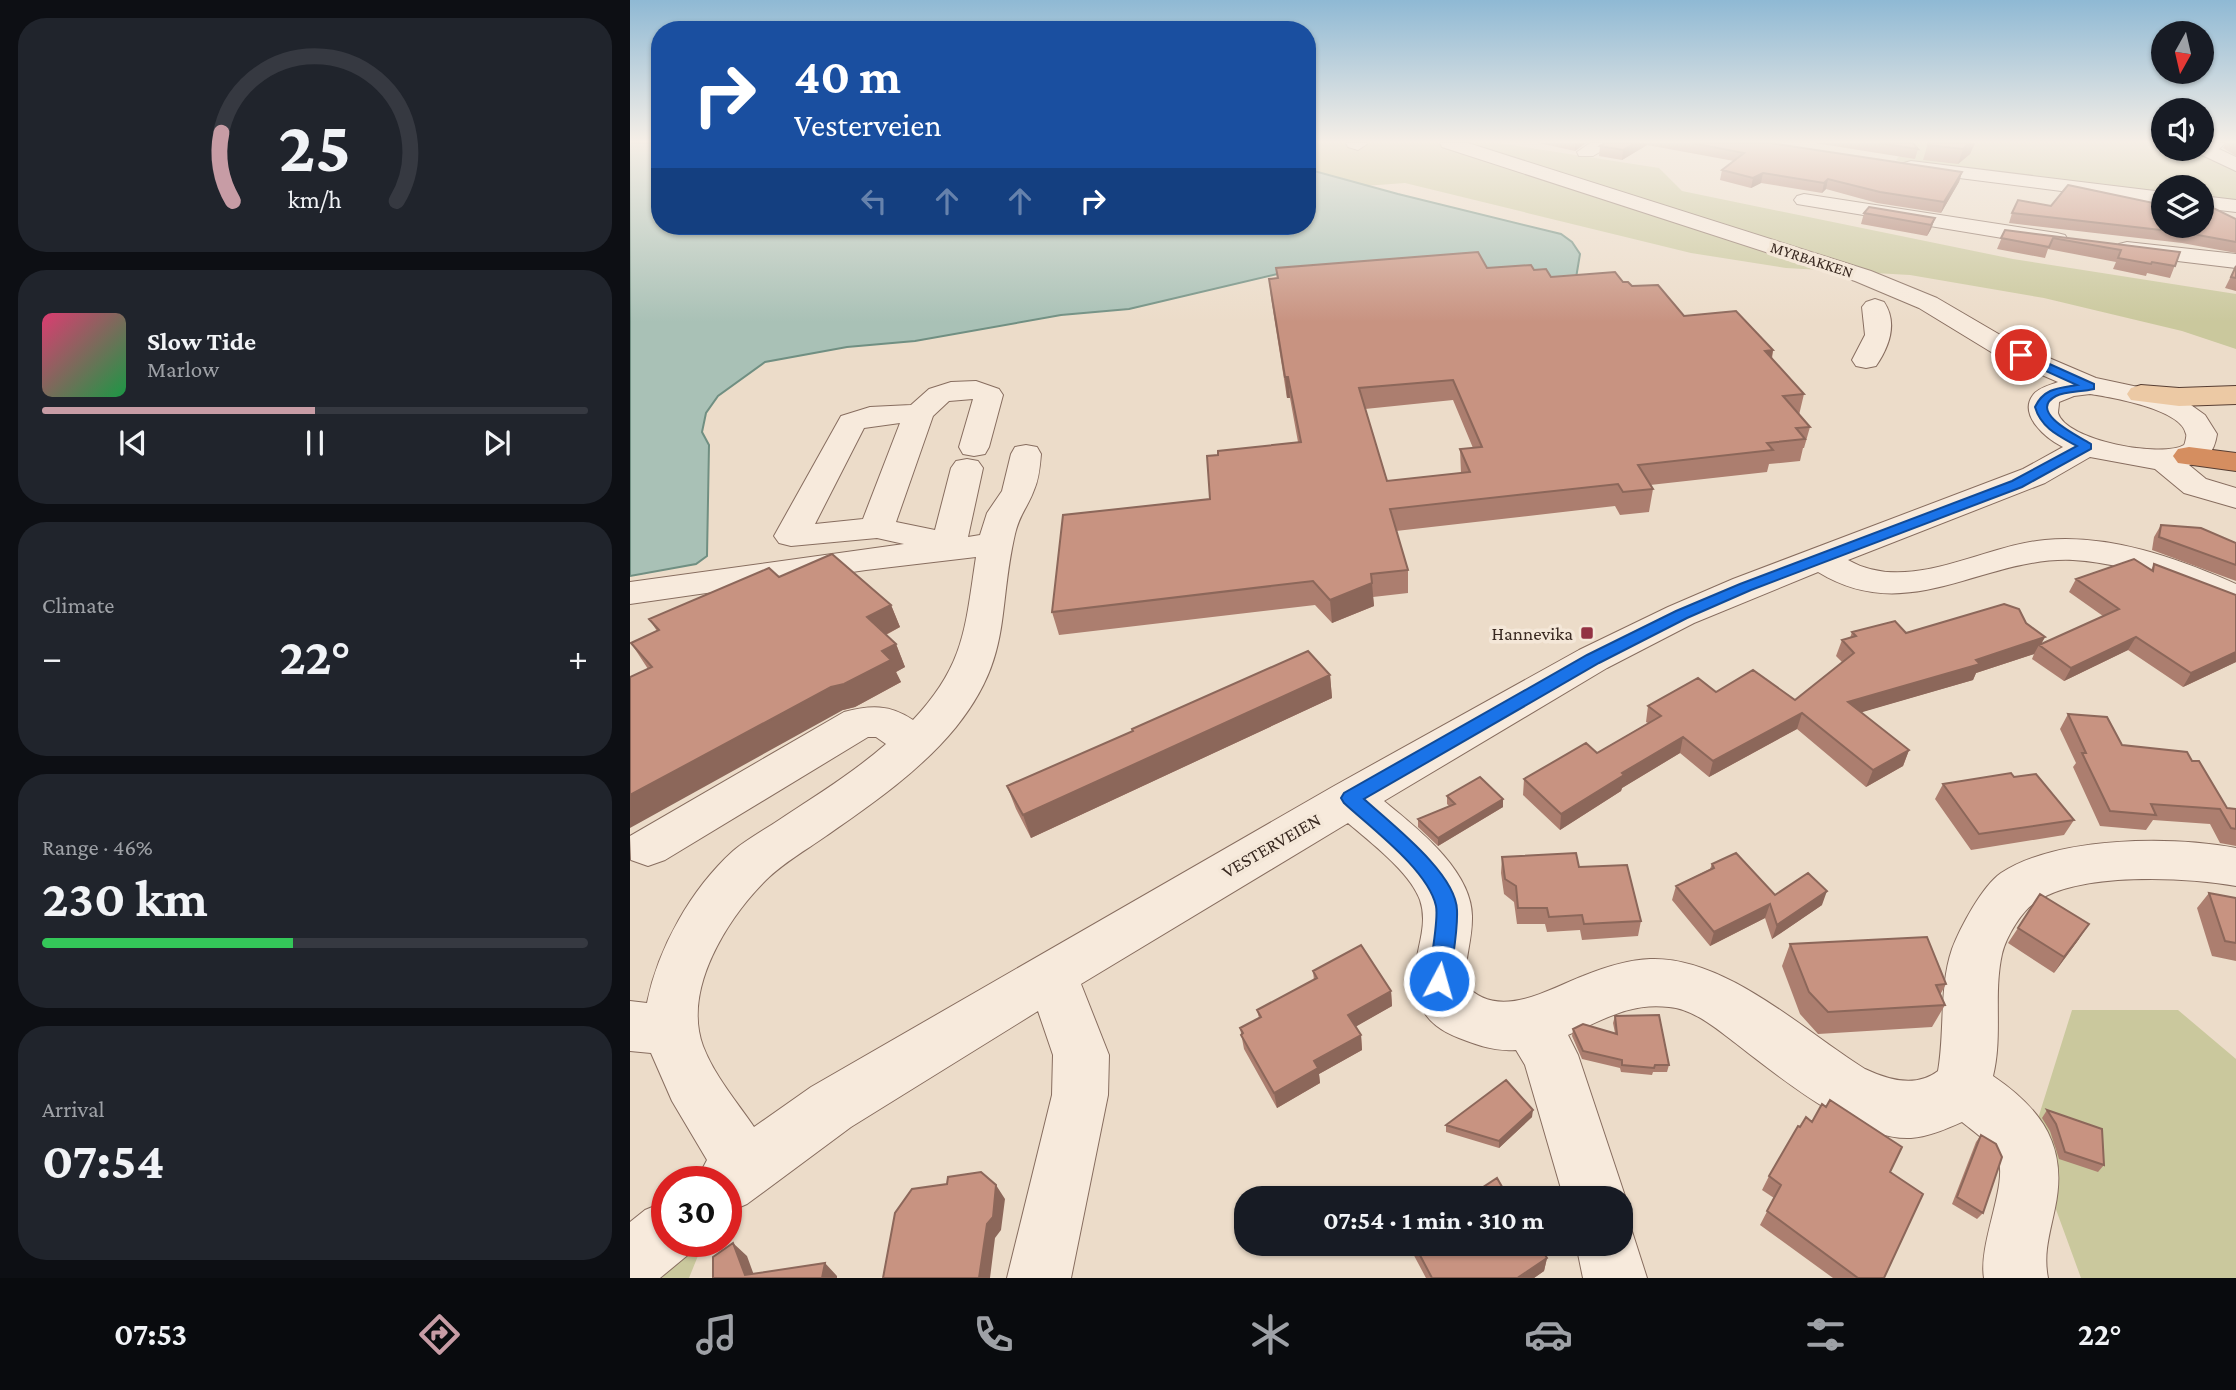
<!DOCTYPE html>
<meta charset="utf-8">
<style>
:root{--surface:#171b24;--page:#20242c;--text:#f1f3f6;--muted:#9ea1a6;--line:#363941;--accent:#c79ca5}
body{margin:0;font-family:"Crimson Pro",serif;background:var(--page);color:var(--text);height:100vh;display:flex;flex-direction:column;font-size:26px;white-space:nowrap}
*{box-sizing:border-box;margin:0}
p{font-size:23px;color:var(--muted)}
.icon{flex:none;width:38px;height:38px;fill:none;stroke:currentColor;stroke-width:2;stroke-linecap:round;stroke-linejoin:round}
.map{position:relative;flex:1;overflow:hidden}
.sheet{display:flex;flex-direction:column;gap:18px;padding:18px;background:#0d0f14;width:630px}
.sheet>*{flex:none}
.banner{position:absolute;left:21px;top:21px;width:665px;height:214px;border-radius:28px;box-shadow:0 2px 5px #0004;background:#1a4fa0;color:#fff;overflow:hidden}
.needle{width:46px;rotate:188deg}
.controls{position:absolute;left:1521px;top:21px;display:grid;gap:14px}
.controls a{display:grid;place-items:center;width:63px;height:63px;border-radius:50%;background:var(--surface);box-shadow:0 2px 5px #0004;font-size:35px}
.speed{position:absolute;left:21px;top:1166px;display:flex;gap:14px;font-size:35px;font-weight:700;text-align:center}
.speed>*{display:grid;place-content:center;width:91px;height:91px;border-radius:50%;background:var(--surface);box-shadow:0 2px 5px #0004;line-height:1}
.speed .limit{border:10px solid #d22;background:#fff;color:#111}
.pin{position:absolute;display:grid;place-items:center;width:60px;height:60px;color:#fff;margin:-30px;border:4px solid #fff;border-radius:50%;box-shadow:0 2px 7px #0007}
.me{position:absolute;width:77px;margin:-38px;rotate:6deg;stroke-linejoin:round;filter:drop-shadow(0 0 5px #0008)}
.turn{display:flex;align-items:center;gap:24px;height:147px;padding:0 28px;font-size:32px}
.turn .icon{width:91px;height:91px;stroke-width:2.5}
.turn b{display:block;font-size:49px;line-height:60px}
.lanes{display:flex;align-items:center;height:66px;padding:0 28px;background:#0003;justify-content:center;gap:35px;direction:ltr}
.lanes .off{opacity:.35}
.big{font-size:52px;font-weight:700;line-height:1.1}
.sheet .widget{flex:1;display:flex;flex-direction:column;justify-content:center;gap:10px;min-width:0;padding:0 24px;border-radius:28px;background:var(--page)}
.sheet .dial{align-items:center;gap:0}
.dial svg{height:182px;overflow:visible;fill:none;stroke:var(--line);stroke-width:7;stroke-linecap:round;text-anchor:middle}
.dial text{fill:var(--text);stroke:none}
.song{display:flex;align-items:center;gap:21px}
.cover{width:84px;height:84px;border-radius:10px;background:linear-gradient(135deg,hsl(340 70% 55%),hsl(140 70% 35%))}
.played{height:7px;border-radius:4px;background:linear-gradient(90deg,var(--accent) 50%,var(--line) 50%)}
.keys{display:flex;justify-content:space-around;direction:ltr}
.heat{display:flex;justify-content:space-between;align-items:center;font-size:38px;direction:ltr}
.charge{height:10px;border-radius:5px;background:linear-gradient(90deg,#34c759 46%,var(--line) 0)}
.trip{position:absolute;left:604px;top:1186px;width:399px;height:70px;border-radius:28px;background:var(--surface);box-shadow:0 2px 5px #0004;font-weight:700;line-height:70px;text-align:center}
.dock{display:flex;height:112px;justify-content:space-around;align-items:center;background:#090b0e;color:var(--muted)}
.dock .icon{width:49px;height:49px}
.dock .on{color:var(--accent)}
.dock b{font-size:32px;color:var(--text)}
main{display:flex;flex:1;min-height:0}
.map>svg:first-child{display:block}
</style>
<main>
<section class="sheet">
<div class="widget dial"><svg viewBox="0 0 100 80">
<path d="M14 69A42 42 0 1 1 86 69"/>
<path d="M14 69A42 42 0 0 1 9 39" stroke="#c79ca5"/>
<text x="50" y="56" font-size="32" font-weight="700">25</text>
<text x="50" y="72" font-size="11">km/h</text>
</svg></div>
<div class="widget">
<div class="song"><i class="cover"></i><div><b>Slow Tide</b><p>Marlow</p></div></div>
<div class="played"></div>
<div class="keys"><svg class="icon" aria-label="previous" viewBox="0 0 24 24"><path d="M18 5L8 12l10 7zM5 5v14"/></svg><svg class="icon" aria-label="pause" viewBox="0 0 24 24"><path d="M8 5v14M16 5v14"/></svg><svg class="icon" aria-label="next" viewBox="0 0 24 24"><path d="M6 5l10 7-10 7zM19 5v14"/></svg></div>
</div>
<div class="widget"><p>Climate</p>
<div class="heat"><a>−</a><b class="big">22°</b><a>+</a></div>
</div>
<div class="widget"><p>Range · 46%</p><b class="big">230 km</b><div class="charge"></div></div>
<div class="widget"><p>Arrival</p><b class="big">07:54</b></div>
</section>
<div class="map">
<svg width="1606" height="1278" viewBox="0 0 1606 1278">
<rect width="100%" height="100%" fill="#ecdcc9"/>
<path fill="#cac89d" d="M677 143H869L1029 168 1052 191 1383 259 1606 294V349L1552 331 1414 298 1280 275 1156 268 1061 253 775 183 734 186 677 169Z
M1276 143H1533V149L1572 147 1606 170V204L1572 200V187H1533V196L1303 170 1266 160 1275 150Z
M1442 1010H1548L1606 1059V1278H1451L1401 1141Z
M64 1241H74L59 1278H32Z"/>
<path fill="#a9c1b6" stroke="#708f82" stroke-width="2" d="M0 143H30V226H677V169L768 194 931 234 942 242 950 254 946 278 929 280 892 271 816 264 660 271 499 309 431 315 285 341 217 347 135 362 88 396 76 413 72 432 79 445 77 556 66 564 0 576Z"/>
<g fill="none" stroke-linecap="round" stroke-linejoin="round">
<g stroke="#876d5f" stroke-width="2">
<path id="minor" d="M716 143H737V144L728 150 718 147Z
M810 143H838L1241 271 1307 298 1384 343 1466 378 1522 390 1561 405 1575 415 1587 434C1584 453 1577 460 1559 465L1576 479 1606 488V508L1554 493 1525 469 1460 457 1415 483 1218 560C1279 595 1353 545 1415 540 1480 534 1547 558 1606 584V610C1585 604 1566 594 1546 585 1513 572 1479 562 1443 560 1353 556 1279 628 1188 572L1064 623 977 668 754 801C787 828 844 872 842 919 842 941 834 962 835 984 867 1022 919 989 953 976 975 967 997 960 1020 959 1095 956 1174 1031 1235 1069 1258 1080 1286 1088 1308 1071 1315 1032 1309 987 1322 949 1330 928 1352 886 1371 873 1428 836 1541 836 1606 848V886C1554 877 1452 872 1407 901 1392 910 1376 937 1372 954 1363 994 1373 1036 1363 1076 1413 1110 1438 1147 1425 1208 1420 1233 1413 1253 1418 1278H1354C1348 1242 1380 1181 1367 1156 1360 1142 1344 1132 1332 1122 1316 1129 1298 1137 1281 1138 1226 1141 1146 1074 1104 1042 1086 1028 1063 1009 1039 1007 1000 1002 973 1020 938 1035L948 1055 996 1199 990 1211V1199H934L895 1065 886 1050C866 1052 847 1045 829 1038 811 1031 798 1022 790 1005 773 966 802 935 790 900 780 872 740 842 718 823L451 984 479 1055 478 1095 441 1278H377L422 1095 423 1055 408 1011 221 1127 117 1204 96 1213V1181H66L77 1160 42 1101 21 1053 0 1051V1001L17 1003C28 948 61 889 103 851 117 839 136 829 152 818 187 795 224 772 256 744L246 737H238L35 860 18 866 1 860 0 836 214 712C240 705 260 704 283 720 335 665 335 628 346 557L236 570 0 604V582L274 544 247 538 161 546 149 543 144 536 211 416 240 407 281 405 299 389 321 382 346 381 369 389 373 395 359 447 355 454 344 456 333 454 329 447 343 399 319 401 303 416 266 522 305 530 321 468 326 461 337 459 348 461 353 468 338 537 350 535 357 513 372 491 381 454 385 447 396 445 407 447 411 454C410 466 409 479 404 490 398 507 390 513 385 534 367 612 383 656 326 727 290 771 242 804 196 836 176 850 153 863 136 880 98 918 52 989 73 1046 84 1075 107 1102 124 1127L181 1087 704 786 949 650 1038 607 1103 579 1393 469 1433 447C1416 439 1388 415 1403 395 1408 388 1420 385 1428 382L1366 355 1289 308 1225 281 812 147ZM1460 394C1480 397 1552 409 1556 434 1557 435 1555 444 1554 445 1532 458 1436 441 1428 413 1428 410 1429 406 1429 402L1444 396ZM270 423 233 519 185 524 234 428Z
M960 143H985L963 156H949L947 152Z
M1572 143H1595L1589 149 1606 157V171L1572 155 1569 149H1572Z
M1281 161 1533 192V204L1274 171 1271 167 1274 163Z
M1174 194 1427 233 1435 235 1438 240 1435 245 1427 247 1167 204 1164 200 1167 196Z
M1572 196 1606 200V212L1572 208Z
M1497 242 1606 254V268L1489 254 1486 249 1489 244Z
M1245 299 1254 302C1268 323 1259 347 1246 366L1236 368 1226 366 1222 360 1235 335 1232 307 1236 302Z
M37 1201V1241H65L59 1254 30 1278H0V1222L15 1210Z
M990 1218 999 1222 1017 1278H953L946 1244H990Z"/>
</g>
<g stroke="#563d32" stroke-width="2">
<path id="major" d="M1511 385 1549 388 1606 386V404L1549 406 1501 400 1497 394 1501 388Z"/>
</g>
<g stroke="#563d32" stroke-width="2">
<path id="highway" d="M1559 447 1606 453V471L1548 463 1543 456 1548 449Z"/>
</g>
<use href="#minor" fill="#f7eadc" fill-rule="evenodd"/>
<use href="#major" fill="#ecc9a4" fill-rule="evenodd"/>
<use href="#highway" fill="#d58e60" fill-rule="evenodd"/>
</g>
<path fill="#ac7e6f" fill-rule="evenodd" d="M909 143H956L945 151Z
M975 143H1140L1332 172 1329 182 1311 213 1247 203 1196 189 1192 193 1131 183 1121 188 1090 180 1092 170 1104 161 1017 145 992 160 969 156 970 146Z
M1185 143H1283L1288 149 1285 159Z
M1298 143H1345L1340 154 1328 164 1293 160Z
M1596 143H1606V156L1593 148Z
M1533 205 1606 219V253L1552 243 1379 223 1382 213 1421 206Z
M1234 213 1305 218 1301 229 1297 236 1231 224Z
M1375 230 1550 252 1540 278 1517 273 1516 276 1483 269 1486 262 1418 249 1415 258 1367 249Z
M1606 266V291L1595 288Z
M646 268H857L904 270 921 277 993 282 1002 286 1054 316 1143 350 1142 359 1174 394 1169 415 1180 427 1174 448H1173L1170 461 1139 464 1137 472 1020 485 1023 489 1019 512 990 515 985 506 766 531 778 570V593L743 597 744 606 702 623 685 605 429 635 422 612 580 499 668 442 660 398H657L641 298 639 279 647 278ZM823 400 843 448 830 449 831 473 757 481 735 409Z
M1531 525 1606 543V581L1522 550 1524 537Z
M1524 564 1606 595V662L1553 687 1498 650 1434 681 1402 659 1404 654 1346 673 1343 680 1231 712 1279 750 1273 766 1236 787 1167 729 1079 777 1050 753 992 788 991 791 930 830 893 795 894 779 967 753 1018 723 1016 722 1018 706 1086 692 1165 700 1212 662 1206 656 1212 640 1220 638 1222 632 1276 633 1396 623 1415 637 1411 644 1473 616 1439 592 1446 579 1521 570Z
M149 577 261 605 270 627 256 635 266 644 275 667 266 672 271 682 225 707 213 710 18 669 1 643 27 631 19 619Z
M700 675 702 698 401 838 386 809 377 786 503 731 502 729Z
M1438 714 1492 745 1562 761 1597 808 1606 809V846L1590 843 1580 824 1523 820 1516 830 1470 826 1443 767 1446 763 1430 729Z
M1313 784 1444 820 1434 835 1341 850 1305 799Z
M817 796 873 807 808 846 788 827V819L819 806 817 804Z
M872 857 949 867 1011 921 1008 936 952 940 950 930 917 932 915 924H887L884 902 874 894 871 873Z
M1082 864 1145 895 1192 905 1142 939 1135 918 1080 946 1042 900 1046 886 1080 869Z
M1579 893 1606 898V961L1582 956 1567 908Z
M1388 928 1449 939 1424 973 1378 943Z
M1160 944 1316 984 1310 995 1315 1005 1302 1027 1188 1034 1170 1014 1152 966Z
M683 971 761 991 762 1006 726 1026 731 1035 732 1050 689 1074 690 1083 647 1108 614 1049 610 1028 629 1018 627 1010 684 980Z
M985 1016 1039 1065 1037 1072H1023L1022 1075 991 1072 990 1068 952 1059 942 1036 943 1029 985 1033 983 1023Z
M1417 1110 1474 1165 1468 1172 1429 1159 1420 1131 1412 1118Z
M902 1117 869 1148 816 1132V1125Z
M1351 1135 1353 1213 1347 1219 1322 1204 1346 1142Z
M1260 1172 1254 1278H1203L1130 1225 1144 1198 1132 1190 1139 1176Z
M779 1244H908L917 1258 914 1271 904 1278H796L780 1248Z"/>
<path fill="#8c675a" d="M945 143H956L945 151Z
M1005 143H1017V145L992 160 993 150Z
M1339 143H1345L1340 154 1328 164 1333 149Z
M1332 172 1329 182 1311 213 1314 202Z
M1133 173 1131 183 1121 188 1123 178Z
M1198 179 1196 189 1192 193 1194 183Z
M1305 218 1301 229 1297 236 1301 225Z
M1143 350 1139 371 1135 351Z
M655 377H658L660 398H657Z
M742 583 744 606 702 623 700 600Z
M261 605 270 627 247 639 237 617Z
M1415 637 1410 646 1409 645 1404 654 1346 673 1343 680 1212 718 1218 702Z
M1506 637 1498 650 1434 681 1441 668Z
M266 644 275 667 266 672 271 682 225 707 213 710 0 828V795Z
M1606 652V662L1553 687 1561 673Z
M700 675 702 698 401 838 393 815Z
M1172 713 1167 729 1079 777 1083 761Z
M1053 737 1050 753 992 788 991 791 930 830 931 814 992 773Z
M1279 750 1273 766 1236 787 1243 770Z
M873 799V807L808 846V838Z
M1197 891 1192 905 1142 939 1147 925Z
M1140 904 1135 918 1080 946 1084 932Z
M1459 924 1449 939 1424 973 1434 957Z
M761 991 762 1006 720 1030 718 1015Z
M731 1035 732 1050 689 1074 690 1083 647 1108 644 1093 684 1061Z
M903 1110 902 1117 869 1148V1141Z
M366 1185 375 1199 371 1230 365 1238 360 1278H349L357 1224Z
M103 1243 117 1256 125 1278 115 1275Z
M917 1258 914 1271 904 1278H889Z
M195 1263 207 1276V1278H192Z"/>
<path fill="#c89381" stroke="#8c675a" stroke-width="2" fill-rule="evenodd" d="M975 143H1005L993 150 970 146Z
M1062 143H1140L1332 172 1314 202 1250 192 1198 179 1194 183 1133 173 1123 178 1092 170 1114 153Z
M1249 143H1283L1288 149Z
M1298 143H1339L1333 149 1298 145Z
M1438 185 1533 205V226H1572V204L1577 205 1606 219V242L1557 233 1382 213 1388 200 1421 206Z
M1239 207 1305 218 1301 225 1234 213Z
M1375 230 1550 252 1545 266 1522 262 1521 264 1488 258 1491 250 1423 238 1419 247 1371 238Z
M848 252 857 268 901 265 904 270 916 269 921 277 985 272 993 282H998L1002 286 1028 285 1054 316 1106 311 1143 350 1135 351 1174 394 1153 396 1180 427 1166 428 1175 439 1137 443 1143 450 1008 465 1023 489 993 492 988 484 760 509 778 570 741 574 742 583 700 600 683 581 422 612 433 515 580 499 577 456 588 455V451L671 442 658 377H655L639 279 648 278 646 268ZM823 380 852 447 830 449 840 472 757 481 729 388Z
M1606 266V278L1601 277Z
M1531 525 1571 528 1606 543V565L1529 537Z
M202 554 261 605 237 617 266 644 252 651 261 660 214 684 201 687 0 795V677L22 667 1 643 29 630 19 619 139 568 149 577Z
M1504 559 1523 571 1524 564 1606 595V652L1561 673 1506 637 1441 668 1409 645 1489 609 1446 579Z
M1374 604 1389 609 1396 623 1415 637 1346 660 1350 664 1218 702 1279 750 1243 770 1172 713 1083 761 1053 737 992 773 994 775 931 814 894 779 956 743 967 753 1031 716 1018 706 1068 678 1086 692 1123 670 1165 700 1224 653 1212 640 1226 636 1222 632 1265 621 1276 633Z
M678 651 700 675 393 815 377 786 503 731 502 729Z
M1438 714 1477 717 1492 745 1557 752 1562 761H1569L1597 808 1606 809V829L1601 828 1590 809 1521 804 1526 815 1480 811 1452 753H1456Z
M1381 773 1384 777 1406 774 1444 820 1349 834 1313 784Z
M850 777 873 799 808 838 788 819 825 804 817 796Z
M946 853 949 867 997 865 1011 921 954 924 952 915 919 917 917 908H888L886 886 875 879 872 857Z
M1106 853 1145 895 1178 873 1197 891 1147 925 1140 904 1084 932 1046 886 1084 868 1082 864Z
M1579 893 1606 898V943L1595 941Z
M1410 894 1459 924 1434 957 1388 928Z
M1297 937 1316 984 1306 985 1315 1005 1198 1012 1179 992 1160 944Z
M731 945 761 991 718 1015 731 1035 684 1061 688 1068 644 1093 611 1035 613 1033 610 1028 631 1017 627 1010 687 978 683 971Z
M1029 1015 1039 1065H1025L1024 1068 992 1065V1060L953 1051 943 1029 953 1024 987 1034 985 1016Z
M876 1080 903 1110 869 1141 816 1125Z
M1200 1100 1272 1147 1260 1172 1293 1194 1254 1278H1228L1137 1211 1151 1185 1139 1176 1168 1126 1170 1127 1176 1117 1182 1122 1192 1104 1196 1107Z
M1417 1110 1472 1129 1474 1165 1435 1152 1426 1124Z
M1351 1135 1366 1144 1372 1157 1353 1213 1327 1197Z
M351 1172 366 1185 363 1217 357 1224 349 1278H253L265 1213 282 1189 317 1184 318 1177Z
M867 1178 879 1199H835Z
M103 1243 115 1275 195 1263 192 1278H83V1257Z
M784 1244H908L917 1258 889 1277 890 1278H802Z"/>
<linearGradient id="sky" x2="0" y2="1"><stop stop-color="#8fb9d4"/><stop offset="0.44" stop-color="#f6efe7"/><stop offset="1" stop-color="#f6efe7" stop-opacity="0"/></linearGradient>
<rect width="1606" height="322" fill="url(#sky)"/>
<path fill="#1a73e8" stroke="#114b97" stroke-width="2" d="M1387 353H1395L1464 384V389C1452 392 1436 391 1426 396 1396 412 1450 437 1461 444V449L1392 487 1121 590 1057 618 969 663 734 799C760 823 826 873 827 910 828 933 822 958 820 981L817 988 809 991 801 988 798 981C800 964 809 921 806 906 798 870 741 828 714 803L711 798 714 793 957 655 1046 611 1110 584 1382 481 1447 446C1429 436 1411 428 1405 407 1414 388 1429 388 1447 385L1387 358Z"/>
<rect fill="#933243" stroke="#f4e7d8" stroke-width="2.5" x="950" y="626" width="14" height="14" rx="3.5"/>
<g text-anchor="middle" stroke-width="7" stroke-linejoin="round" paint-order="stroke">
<g font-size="16" fill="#392921" stroke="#f4e7d8">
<text transform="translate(1182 259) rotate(18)" y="6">MYRBAKKEN</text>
</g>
<g font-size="19" fill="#392921" stroke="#f4e7d8" text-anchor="end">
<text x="943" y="640">Hannevika</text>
</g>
<g font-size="19" fill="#392921" stroke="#f4e7d8">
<text transform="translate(641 845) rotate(-30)" y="7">VESTERVEIEN</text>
</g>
</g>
</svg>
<div class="controls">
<a><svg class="needle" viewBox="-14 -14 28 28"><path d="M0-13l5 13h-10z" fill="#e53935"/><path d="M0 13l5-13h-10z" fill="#9ea1a6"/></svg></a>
<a><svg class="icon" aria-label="sound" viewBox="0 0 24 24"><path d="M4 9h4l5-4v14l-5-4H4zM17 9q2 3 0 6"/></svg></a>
<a><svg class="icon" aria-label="layers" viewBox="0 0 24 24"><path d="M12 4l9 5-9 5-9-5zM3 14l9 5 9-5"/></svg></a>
</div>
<div class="speed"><div class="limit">30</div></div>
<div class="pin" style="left:1391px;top:355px;background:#d93025"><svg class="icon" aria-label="arrive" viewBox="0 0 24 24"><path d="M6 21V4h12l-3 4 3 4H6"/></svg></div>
<svg class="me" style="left:809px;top:981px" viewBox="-20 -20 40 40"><circle r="17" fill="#1a73e8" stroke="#fff" stroke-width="3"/><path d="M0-11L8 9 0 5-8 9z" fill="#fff"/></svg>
<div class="trip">07:54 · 1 min · 310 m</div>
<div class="banner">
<div class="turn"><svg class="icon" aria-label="right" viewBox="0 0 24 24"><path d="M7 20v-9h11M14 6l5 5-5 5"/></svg><div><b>40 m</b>Vesterveien</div></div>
<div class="lanes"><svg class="icon off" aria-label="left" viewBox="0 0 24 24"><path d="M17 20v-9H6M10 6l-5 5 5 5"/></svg><svg class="icon off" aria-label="ahead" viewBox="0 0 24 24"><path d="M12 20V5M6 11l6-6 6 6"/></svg><svg class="icon off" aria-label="ahead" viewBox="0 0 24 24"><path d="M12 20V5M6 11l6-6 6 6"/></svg><svg class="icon" aria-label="right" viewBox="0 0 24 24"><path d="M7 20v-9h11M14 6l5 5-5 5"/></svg></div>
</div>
</div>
</main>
<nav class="dock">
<b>07:53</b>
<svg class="icon on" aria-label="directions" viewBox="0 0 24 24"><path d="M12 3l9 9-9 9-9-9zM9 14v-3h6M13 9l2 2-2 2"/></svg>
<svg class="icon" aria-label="music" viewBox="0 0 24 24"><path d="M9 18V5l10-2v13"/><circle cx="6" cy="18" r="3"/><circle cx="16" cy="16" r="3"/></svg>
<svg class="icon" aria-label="phone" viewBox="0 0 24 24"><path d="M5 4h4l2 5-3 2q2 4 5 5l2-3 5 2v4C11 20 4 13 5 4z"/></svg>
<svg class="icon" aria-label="climate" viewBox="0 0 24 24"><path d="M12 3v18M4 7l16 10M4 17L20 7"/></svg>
<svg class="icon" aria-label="car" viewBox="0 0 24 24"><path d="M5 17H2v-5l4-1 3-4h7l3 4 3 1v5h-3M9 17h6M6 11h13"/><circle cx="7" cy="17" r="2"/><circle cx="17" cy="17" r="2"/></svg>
<svg class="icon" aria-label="filters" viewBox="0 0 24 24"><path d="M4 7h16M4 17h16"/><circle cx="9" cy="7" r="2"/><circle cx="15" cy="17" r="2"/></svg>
<b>22°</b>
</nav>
